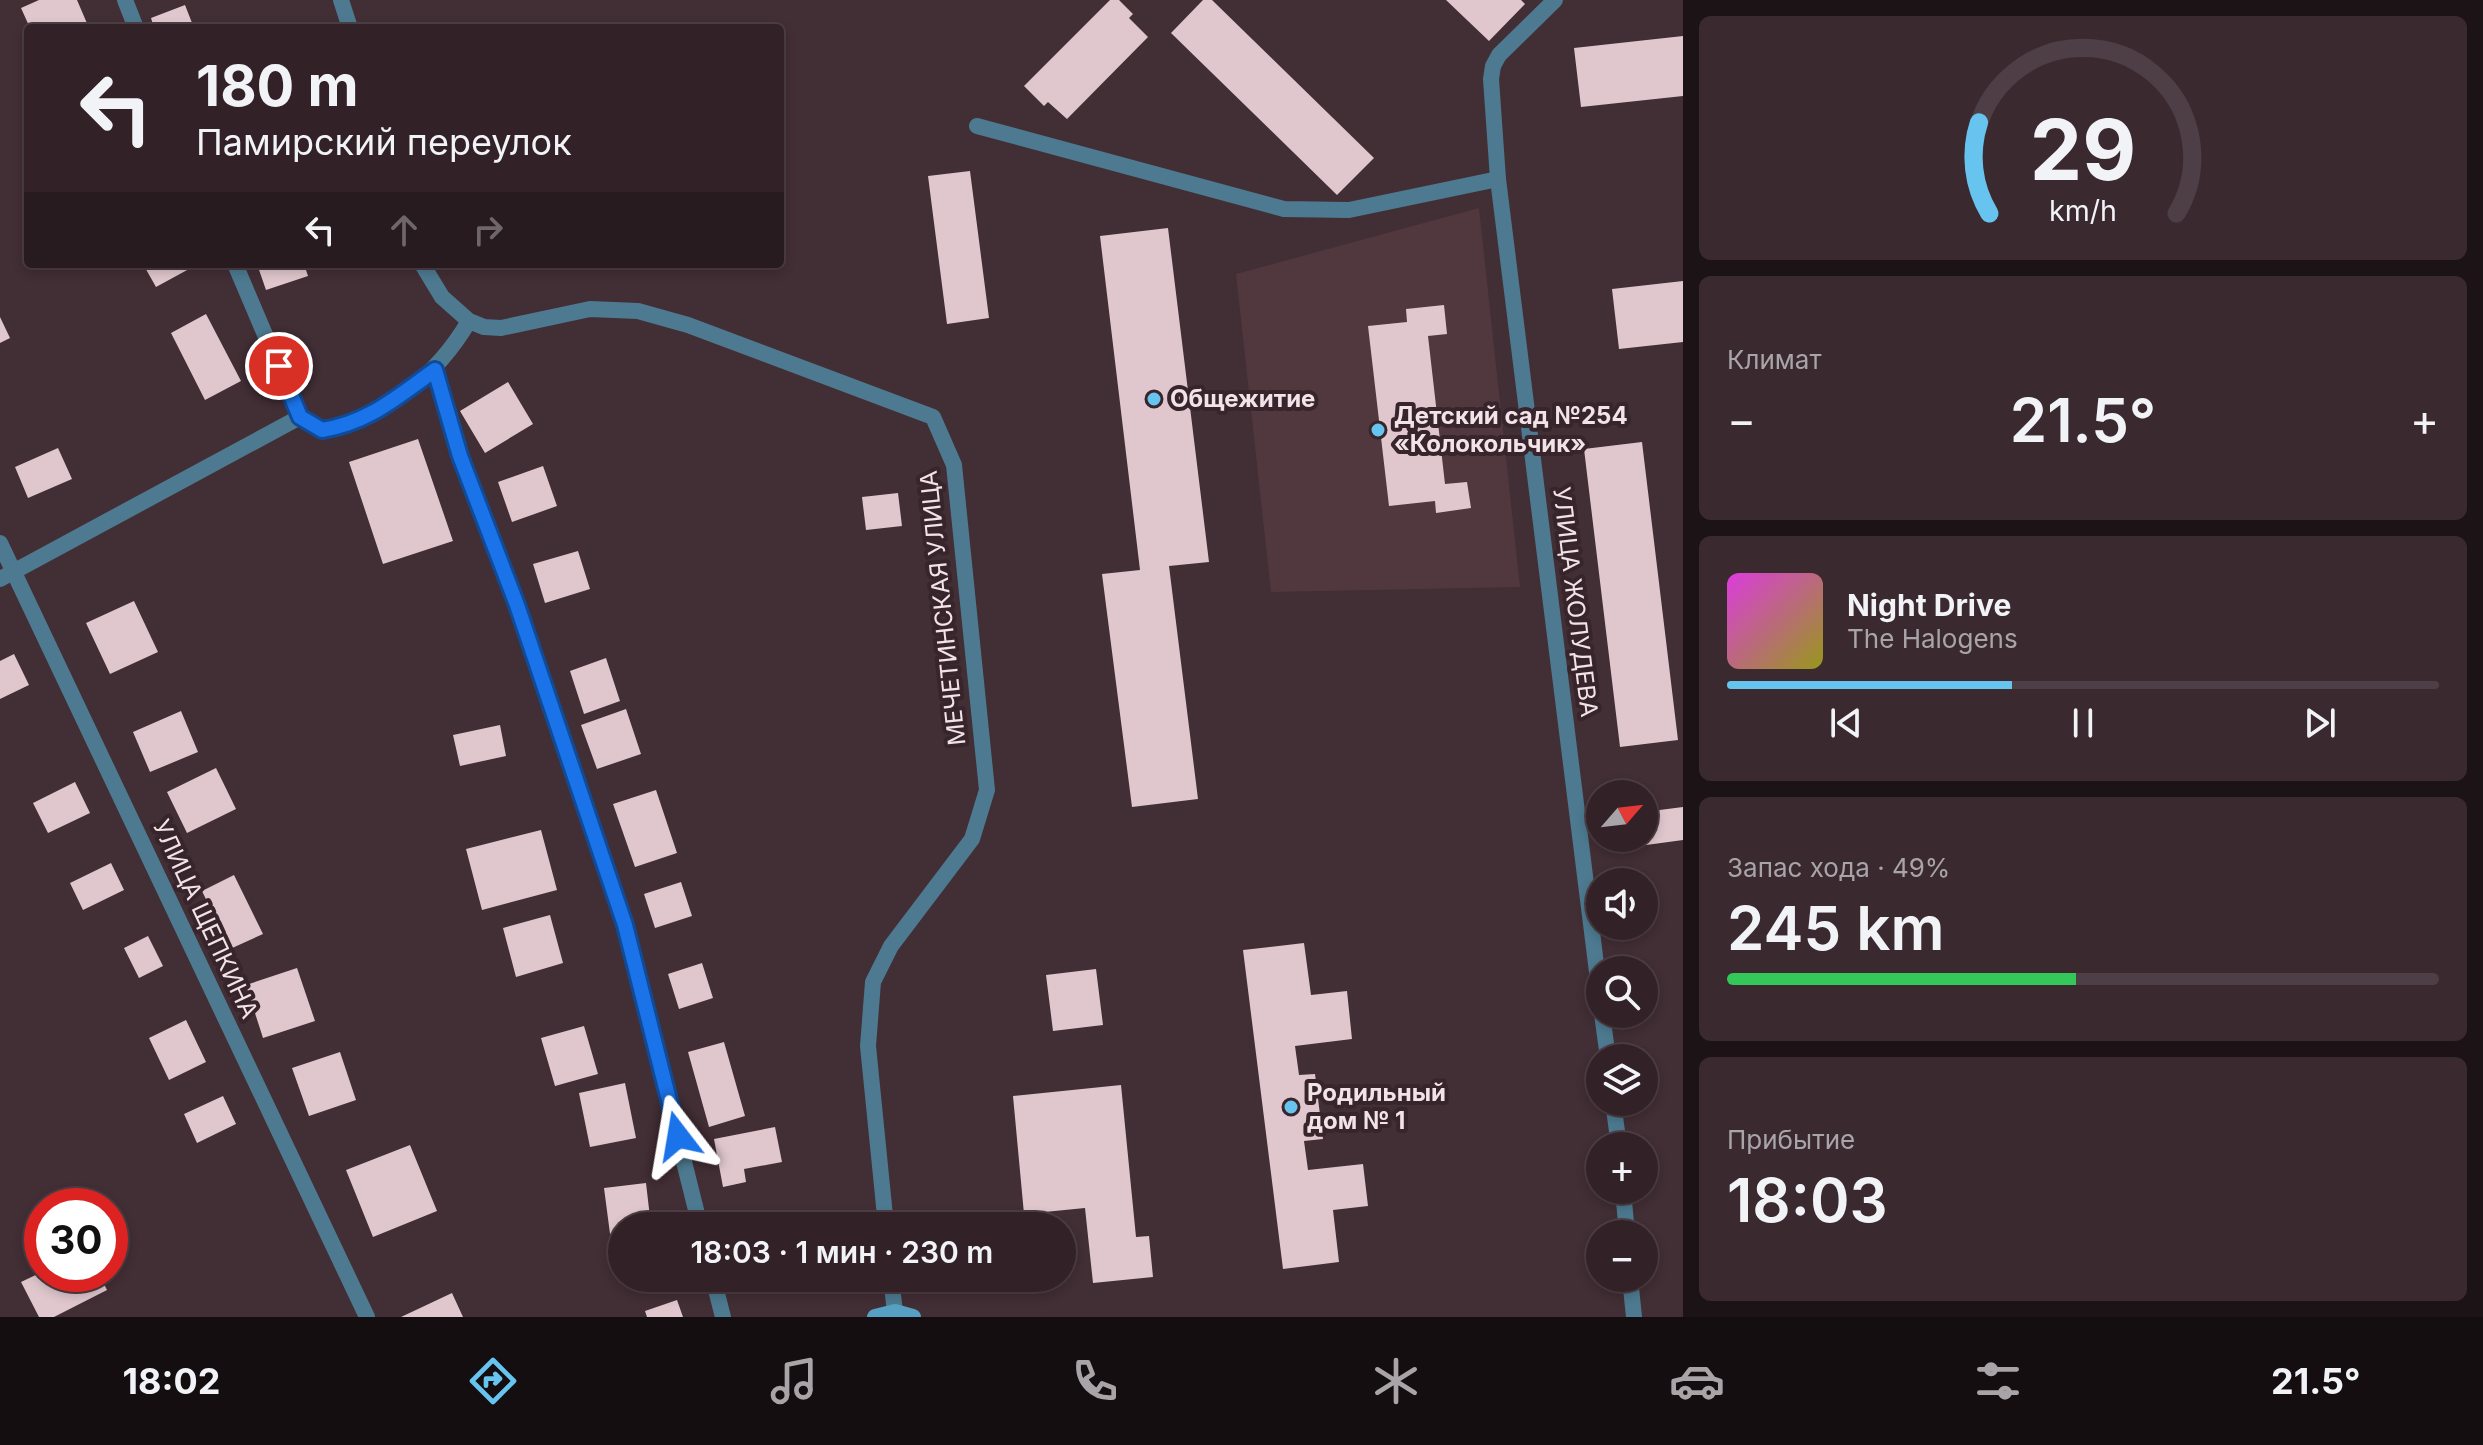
<!DOCTYPE html>
<html lang="ru">
<meta charset="utf-8">
<style>
:root{--surface:#322228;--page:#3a2a30;--text:#f1f3f6;--muted:#a8a4a8;--line:#4d3f45;--accent:#66c4ef}
body{margin:0;font-family:Inter,sans-serif;background:var(--page);color:var(--text);height:100vh;display:flex;flex-direction:column;font-size:30px;white-space:nowrap}
*{box-sizing:border-box;margin:0}
p{font-size:26px;color:var(--muted)}
.icon{flex:none;width:44px;height:44px;fill:none;stroke:currentColor;stroke-width:2;stroke-linecap:round;stroke-linejoin:round}
.map{position:relative;flex:1;overflow:hidden}
.details{display:flex;flex-direction:column;gap:16px;padding:16px;background:#1c1316;width:800px}
.details>*{flex:none}
.guide{position:absolute;left:24px;top:24px;width:760px;height:244px;border-radius:8px;box-shadow:0 4px 12px #0003,0 0 0 2px var(--line);background:#322228;color:var(--text);overflow:hidden}
.needle{width:52px;rotate:62deg}
.tools{position:absolute;left:1586px;top:780px;display:grid;gap:16px}
.tools a{display:grid;place-items:center;width:72px;height:72px;border-radius:50%;background:var(--surface);box-shadow:0 4px 12px #0003,0 0 0 2px var(--line);font-size:40px}
.speed{position:absolute;left:24px;top:1188px;display:flex;gap:16px;font-size:40px;font-weight:700;text-align:center}
.speed>*{display:grid;place-content:center;width:104px;height:104px;border-radius:50%;background:var(--surface);box-shadow:0 4px 12px #0003,0 0 0 2px var(--line);line-height:1}
.speed .limit{border:12px solid #d22;background:#fff;color:#111}
.pin{position:absolute;display:grid;place-items:center;width:68px;height:68px;color:#fff;margin:-34px;border:4px solid #fff;border-radius:50%;box-shadow:0 2px 8px #0007}
.me{position:absolute;width:88px;margin:-44px;rotate:346deg;stroke-linejoin:round;filter:drop-shadow(0 0 6px #0008)}
.turn{display:flex;align-items:center;gap:28px;height:168px;padding:0 40px;font-size:36px}
.turn .icon{width:104px;height:104px;stroke-width:2.5}
.turn b{display:block;font-size:56px;line-height:68px}
.lanes{display:flex;align-items:center;height:76px;padding:0 40px;background:#0003;justify-content:center;gap:40px;direction:ltr}
.lanes .off{opacity:.35}
.big{font-size:60px;font-weight:600;line-height:1.1}
.details .widget{flex:1;display:flex;flex-direction:column;justify-content:center;gap:12px;min-width:0;padding:0 28px;border-radius:12px;background:var(--page)}
.details .dial{align-items:center;gap:0}
.dial svg{height:208px;overflow:visible;fill:none;stroke:var(--line);stroke-width:7;stroke-linecap:round;text-anchor:middle}
.dial text{fill:var(--text);stroke:none}
.song{display:flex;align-items:center;gap:24px}
.cover{width:96px;height:96px;border-radius:12px;background:linear-gradient(135deg,hsl(300 70% 55%),hsl(60 70% 35%))}
.played{height:8px;border-radius:4px;background:linear-gradient(90deg,var(--accent) 40%,var(--line) 40%)}
.keys{display:flex;justify-content:space-around;direction:ltr}
.heat{display:flex;justify-content:space-between;align-items:center;font-size:44px;direction:ltr}
.charge{height:12px;border-radius:6px;background:linear-gradient(90deg,#34c759 49%,var(--line) 0)}
.trip{position:absolute;left:608px;top:1212px;width:468px;height:80px;border-radius:40px;background:var(--surface);box-shadow:0 4px 12px #0003,0 0 0 2px var(--line);font-weight:600;line-height:80px;text-align:center}
.menu{display:flex;height:128px;justify-content:space-around;align-items:center;background:#140e10;color:var(--muted)}
.menu .icon{width:56px;height:56px}
.menu .current{color:var(--accent)}
.menu b{font-size:36px;color:var(--text)}
main{display:flex;flex:1;min-height:0}
.map>svg:first-child{display:block}
</style>
<main>
<div class="map">
<svg width="1683" height="1317" viewBox="0 0 1683 1317">
<rect width="100%" height="100%" fill="#422e35"/>
<path fill="#51383f" d="M1479 208 1520 587 1271 592 1236 274Z"/>
<path fill="#e0c7ce" d="M39 0H77L89 28H30L21 8Z
M1110 0H1119L1133 14 1129 18 1148 37 1067 119 1048 102 1044 106 1024 86Z
M1203 0H1212L1374 158 1337 195 1171 33Z
M1446 0H1521L1525 4 1489 41Z
M185 5 194 28H154L151 18Z
M1683 36V96L1581 107 1574 48Z
M970 171 989 318 947 324 928 176Z
M1168 228 1209 562 1169 566 1198 799 1132 807 1102 574 1140 570 1100 236Z
M143 264H186L189 269 156 287Z
M257 264H304L308 276 266 290Z
M1683 281V342L1619 349 1612 289Z
M1444 305 1447 334 1428 336 1445 484 1467 482 1471 508 1436 513 1435 501 1389 506 1368 326 1407 322 1406 309Z
M206 314 241 381 205 400 171 333Z
M0 317 10 338 0 343Z
M508 382 533 424 485 453 460 411Z
M418 439 453 541 383 564 349 462Z
M1642 442 1678 740 1620 747 1584 449Z
M58 448 72 479 28 498 15 467Z
M543 466 557 506 512 522 498 482Z
M898 493 902 526 866 530 862 497Z
M578 551 590 589 545 603 533 564Z
M134 601 158 652 110 674 86 623Z
M14 654 29 685 0 699V661Z
M606 658 620 701 584 714 570 671Z
M626 709 641 754 597 769 581 725Z
M181 711 198 752 150 772 133 732Z
M500 725 506 756 460 766 453 735Z
M216 768 236 809 187 833 167 792Z
M75 782 90 813 48 833 33 803Z
M656 790 677 853 635 867 613 804Z
M1683 807V840L1639 846 1638 838H1644V812Z
M541 830 557 890 482 910 466 849Z
M111 863 124 890 83 910 70 883Z
M234 875 263 934 230 949 202 891Z
M681 882 692 916 655 928 644 894Z
M550 915 563 963 516 977 503 928Z
M148 936 163 966 139 978 124 948Z
M1304 943 1311 995 1347 991 1352 1039 1295 1046 1299 1075 1315 1074 1323 1139 1304 1141 1308 1170 1363 1164 1368 1206 1333 1210 1339 1262 1283 1269 1243 950Z
M702 963 713 998 679 1009 668 974Z
M297 968 315 1021 263 1038 246 985Z
M1096 969 1103 1025 1053 1031 1046 975Z
M186 1020 206 1062 169 1080 149 1038Z
M584 1026 598 1074 555 1086 541 1038Z
M724 1042 745 1116 709 1127 688 1052Z
M340 1052 356 1100 309 1116 292 1068Z
M625 1083 636 1138 590 1147 579 1093Z
M1121 1085 1136 1237 1149 1236 1153 1277 1093 1283 1085 1208 1024 1214 1013 1096Z
M223 1096 236 1124 197 1143 184 1114Z
M775 1127 782 1162 744 1169 746 1182 723 1187 714 1139Z
M410 1145 437 1211 373 1237 346 1170Z
M646 1183 651 1226H622V1248L612 1249 604 1188Z
M42 1272V1274H99L107 1290 54 1317H39L21 1282Z
M791 1278H830L831 1288 792 1291Z
M452 1293 463 1317H401Z
M677 1300 683 1317H647L645 1311Z"/>
<g fill="none" stroke-linecap="round" stroke-linejoin="round">
<path stroke="#4d7a90" stroke-width="16" d="M977 126 1284 209 1349 210 1498 179"/>
<path stroke="#4d7a90" stroke-width="16" d="M125 0 136 28
M341 0 350 28
M1555 0 1499 55 1493 66 1491 79 1498 179 1600 996
M235 264 300 417 322 430C384 420 438 374 469 321
M422 264 442 297 469 321 484 327 501 328 590 309 638 311 688 325 933 417 954 465 987 790 972 839 891 946 873 982 868 1046 886 1226
M435 370 460 456 517 605 625 925 700 1226
M0 543 367 1317
M0 579 300 417
M1602 1014 1608 1058
M1613 1102 1619 1146
M1623 1190 1627 1234
M713 1278 723 1317
M891 1278 895 1312
M1630 1278 1634 1317"/>
<path stroke="#56a1c3" stroke-width="16" d="M875 1317 895 1312 913 1317"/>
</g>
<g fill="none" stroke-linecap="round" stroke-linejoin="round">
<g stroke="#114b97" stroke-width="20">
<path id="route" d="M279 366 300 417 322 430C368 423 397 397 435 370L460 456 517 605 625 925 678 1136"/>
</g>
<use href="#route" stroke="#1a73e8" stroke-width="14"/>
</g>
<g fill="#66c4ef" stroke="#37252b" stroke-width="3">
<circle cx="1154" cy="399" r="8"/>
<circle cx="1378" cy="430" r="8"/>
<circle cx="1291" cy="1107" r="8"/>
</g>
<g text-anchor="middle" stroke-width="8" stroke-linejoin="round" paint-order="stroke">
<g font-size="24" font-weight="bold" fill="#f1e3e7" stroke="#37252b" text-anchor="start">
<text x="1170" y="407">Общежитие</text>
<text x="1394" y="424">Детский сад №254<tspan x="1394" dy="28">«Колокольчик»</tspan></text>
<text x="1307" y="1101">Родильный<tspan x="1307" dy="28">дом № 1</tspan></text>
</g>
<g font-size="24" fill="#f1e3e7" stroke="#37252b">
<text transform="translate(1575 602) rotate(83)" y="8">УЛИЦА ЖОЛУДЕВА</text>
<text transform="translate(943 608) rotate(-96)" y="8">МЕЧЕТИНСКАЯ УЛИЦА</text>
<text transform="translate(205 919) rotate(65)" y="8">УЛИЦА ЩЕПКИНА</text>
</g>
</g>
</svg>
<div class="tools">
<a><svg class="needle" viewBox="-14 -14 28 28"><path d="M0-13l5 13h-10z" fill="#e53935"/><path d="M0 13l5-13h-10z" fill="#a8a4a8"/></svg></a>
<a><svg class="icon" aria-label="sound" viewBox="0 0 24 24"><path d="M4 9h4l5-4v14l-5-4H4zM17 9q2 3 0 6"/></svg></a>
<a><svg class="icon" aria-label="search" viewBox="0 0 24 24"><circle cx="10" cy="10" r="6"/><path d="M15 15l6 6"/></svg></a>
<a><svg class="icon" aria-label="layers" viewBox="0 0 24 24"><path d="M12 4l9 5-9 5-9-5zM3 14l9 5 9-5"/></svg></a>
<a>+</a>
<a>−</a>
</div>
<div class="speed"><div class="limit">30</div></div>
<div class="pin" style="left:279px;top:366px;background:#d93025"><svg class="icon" aria-label="arrive" viewBox="0 0 24 24"><path d="M6 21V4h12l-3 4 3 4H6"/></svg></div>
<svg class="me" style="left:678px;top:1136px" viewBox="-20 -20 40 40"><path d="M0-17L14 15 0 8-14 15z" fill="#1a73e8" stroke="#fff" stroke-width="4"/></svg>
<div class="trip">18:03 · 1 мин · 230 m</div>
<div class="guide">
<div class="turn"><svg class="icon" aria-label="left" viewBox="0 0 24 24"><path d="M17 20v-9H6M10 6l-5 5 5 5"/></svg><div><b>180 m</b>Памирский переулок</div></div>
<div class="lanes"><svg class="icon" aria-label="left" viewBox="0 0 24 24"><path d="M17 20v-9H6M10 6l-5 5 5 5"/></svg><svg class="icon off" aria-label="ahead" viewBox="0 0 24 24"><path d="M12 20V5M6 11l6-6 6 6"/></svg><svg class="icon off" aria-label="right" viewBox="0 0 24 24"><path d="M7 20v-9h11M14 6l5 5-5 5"/></svg></div>
</div>
</div>
<section class="details">
<div class="widget dial"><svg viewBox="0 0 100 80">
<path d="M14 69A42 42 0 1 1 86 69"/>
<path d="M14 69A42 42 0 0 1 10 34" stroke="#66c4ef"/>
<text x="50" y="56" font-size="32" font-weight="700">29</text>
<text x="50" y="72" font-size="11">km/h</text>
</svg></div>
<div class="widget"><p>Климат</p>
<div class="heat"><a>−</a><b class="big">21.5°</b><a>+</a></div>
</div>
<div class="widget">
<div class="song"><i class="cover"></i><div><b>Night Drive</b><p>The Halogens</p></div></div>
<div class="played"></div>
<div class="keys"><svg class="icon" aria-label="previous" viewBox="0 0 24 24"><path d="M18 5L8 12l10 7zM5 5v14"/></svg><svg class="icon" aria-label="pause" viewBox="0 0 24 24"><path d="M8 5v14M16 5v14"/></svg><svg class="icon" aria-label="next" viewBox="0 0 24 24"><path d="M6 5l10 7-10 7zM19 5v14"/></svg></div>
</div>
<div class="widget"><p>Запас хода · 49%</p><b class="big">245 km</b><div class="charge"></div></div>
<div class="widget"><p>Прибытие</p><b class="big">18:03</b></div>
</section>
</main>
<nav class="menu">
<b>18:02</b>
<svg class="icon current" aria-label="directions" viewBox="0 0 24 24"><path d="M12 3l9 9-9 9-9-9zM9 14v-3h6M13 9l2 2-2 2"/></svg>
<svg class="icon" aria-label="music" viewBox="0 0 24 24"><path d="M9 18V5l10-2v13"/><circle cx="6" cy="18" r="3"/><circle cx="16" cy="16" r="3"/></svg>
<svg class="icon" aria-label="phone" viewBox="0 0 24 24"><path d="M5 4h4l2 5-3 2q2 4 5 5l2-3 5 2v4C11 20 4 13 5 4z"/></svg>
<svg class="icon" aria-label="climate" viewBox="0 0 24 24"><path d="M12 3v18M4 7l16 10M4 17L20 7"/></svg>
<svg class="icon" aria-label="car" viewBox="0 0 24 24"><path d="M5 17H2v-5l4-1 3-4h7l3 4 3 1v5h-3M9 17h6M6 11h13"/><circle cx="7" cy="17" r="2"/><circle cx="17" cy="17" r="2"/></svg>
<svg class="icon" aria-label="filters" viewBox="0 0 24 24"><path d="M4 7h16M4 17h16"/><circle cx="9" cy="7" r="2"/><circle cx="15" cy="17" r="2"/></svg>
<b>21.5°</b>
</nav>
